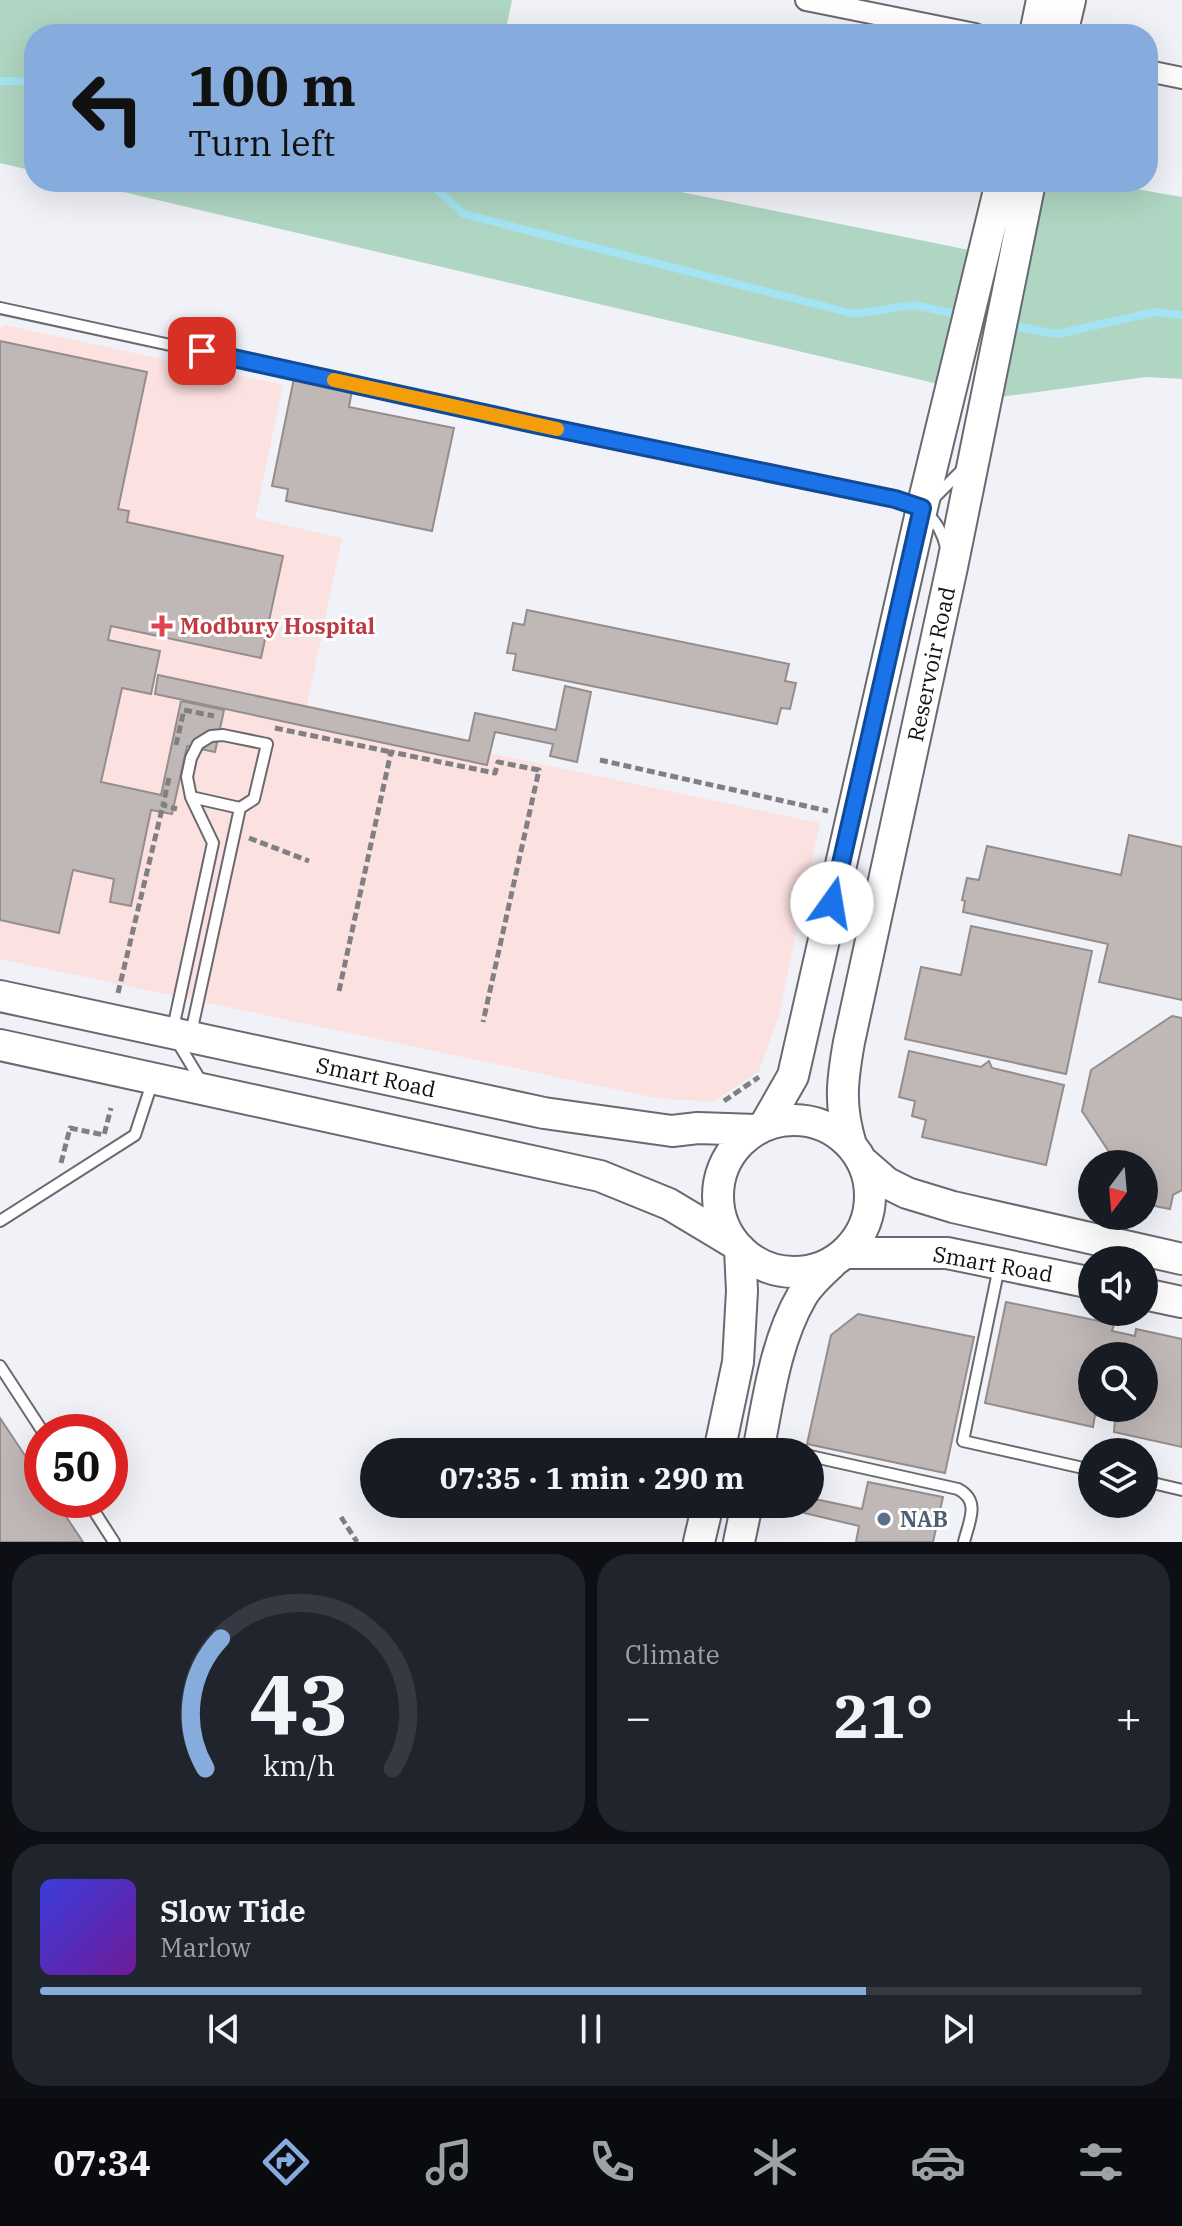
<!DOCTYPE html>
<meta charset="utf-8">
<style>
:root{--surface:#171b24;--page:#20242c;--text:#f1f3f6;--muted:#9ea1a6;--line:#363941;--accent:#86acdd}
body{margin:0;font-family:"IBM Plex Serif",serif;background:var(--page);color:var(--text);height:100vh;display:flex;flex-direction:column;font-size:30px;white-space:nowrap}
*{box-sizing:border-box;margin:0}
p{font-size:26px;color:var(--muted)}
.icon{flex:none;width:44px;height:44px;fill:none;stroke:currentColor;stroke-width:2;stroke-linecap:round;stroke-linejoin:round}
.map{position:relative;height:1542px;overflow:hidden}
.details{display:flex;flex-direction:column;gap:12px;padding:12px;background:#0d0f14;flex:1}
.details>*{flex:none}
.banner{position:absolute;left:24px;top:24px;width:1134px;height:168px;border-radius:32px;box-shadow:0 8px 32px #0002;background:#86acdd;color:#111;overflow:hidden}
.needle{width:52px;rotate:196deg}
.buttons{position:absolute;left:1078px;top:1150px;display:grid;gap:16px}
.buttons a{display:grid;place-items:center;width:80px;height:80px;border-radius:50%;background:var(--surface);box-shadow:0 8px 32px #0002;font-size:40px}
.speed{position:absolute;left:24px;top:1414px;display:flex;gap:16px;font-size:40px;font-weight:700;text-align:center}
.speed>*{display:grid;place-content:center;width:104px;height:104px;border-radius:50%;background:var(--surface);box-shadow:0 8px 32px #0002;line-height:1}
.speed .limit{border:12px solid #d22;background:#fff;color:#111}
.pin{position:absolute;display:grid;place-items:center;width:68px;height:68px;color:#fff;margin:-34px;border-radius:16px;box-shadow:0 4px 12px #0006}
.me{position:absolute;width:88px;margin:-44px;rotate:13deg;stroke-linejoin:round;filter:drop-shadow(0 0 6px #0008)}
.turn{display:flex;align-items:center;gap:28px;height:168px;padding:0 32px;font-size:36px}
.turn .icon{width:104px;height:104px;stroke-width:2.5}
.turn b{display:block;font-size:56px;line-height:68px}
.big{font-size:60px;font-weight:700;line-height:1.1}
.details .widget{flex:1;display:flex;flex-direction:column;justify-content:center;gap:12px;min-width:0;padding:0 28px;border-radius:32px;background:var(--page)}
.details .dial{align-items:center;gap:0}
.dial svg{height:208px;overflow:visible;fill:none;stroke:var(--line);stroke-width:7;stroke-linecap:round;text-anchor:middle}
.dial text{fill:var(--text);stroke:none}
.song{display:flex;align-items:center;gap:24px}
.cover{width:96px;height:96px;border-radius:12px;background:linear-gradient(135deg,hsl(240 70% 55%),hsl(280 70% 35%))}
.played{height:8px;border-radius:4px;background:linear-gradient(90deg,var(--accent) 75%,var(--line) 75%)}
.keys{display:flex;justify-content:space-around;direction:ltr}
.heat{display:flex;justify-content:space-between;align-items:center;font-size:44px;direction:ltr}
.details .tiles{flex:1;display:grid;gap:12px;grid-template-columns:1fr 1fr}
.widget:last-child{grid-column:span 2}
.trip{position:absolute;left:360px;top:1438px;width:464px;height:80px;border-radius:40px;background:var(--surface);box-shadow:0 8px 32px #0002;font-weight:700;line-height:80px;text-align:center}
.menu{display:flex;height:128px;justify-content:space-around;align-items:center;background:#090b0e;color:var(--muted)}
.menu .icon{width:56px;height:56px}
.menu .current{color:var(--accent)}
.menu b{font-size:36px;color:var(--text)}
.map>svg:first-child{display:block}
</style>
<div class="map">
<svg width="1182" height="1542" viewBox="0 0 1182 1542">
<rect width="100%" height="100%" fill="#f1f1f8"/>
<path fill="#fce1e1" d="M5 325 283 385 255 518 342 538 305 714 820 823 779 1015 759 1071 713 1102 656 1098 0 959V328Z"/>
<path fill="#afd6c2" d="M0 0H512L505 34H34V171L0 163Z
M81 182H632L984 253 951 387Z
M1030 182H1096L1182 197V379L1146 377 986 399Z"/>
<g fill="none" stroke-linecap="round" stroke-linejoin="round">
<path stroke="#a3e3f2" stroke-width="8" d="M0 81H34
M428 182 464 214 854 314 913 305 995 322
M1009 325 1057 334 1155 312 1182 315"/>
</g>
<path fill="#c0b8b7" stroke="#958d8c" stroke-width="2" fill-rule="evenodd" d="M0 341 147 372 118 509 129 511 127 522 283 556 261 658 111 626 108 640 160 651 151 694 122 688 101 782 161 795 181 701 224 710 215 752 187 746 172 814 151 810 131 906 110 902 114 879 73 870 59 933 0 920Z
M294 378 352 390 349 407 454 428 432 531 286 501 288 489 272 486Z
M527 610 789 664 785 681 796 683 790 709 781 708 777 724 513 670 516 654 507 653 513 623 524 625Z
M158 675 469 741 475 713 556 730 565 686 591 692 577 762 550 756 553 744 495 732 487 765 155 694Z
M1129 835 1182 847V1000L1099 982 1108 944 963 912 965 901 962 900 967 878 979 880 987 846 1121 875Z
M971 926 1092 951 1066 1074 905 1039 921 967 961 975Z
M1172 1016 1182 1018V1190L1173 1195 1170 1209 1144 1204V1164H1117L1082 1111 1091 1070Z
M909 1051 981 1067 989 1061 992 1068 1064 1085 1046 1165 922 1137 926 1120 912 1116 915 1101 899 1097Z
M1006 1302 1114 1324 1112 1331 1135 1336 1136 1329 1182 1339V1447L1114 1432 1115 1420 1095 1415 1093 1427 985 1403ZM1092 1356H1144V1408H1092Z
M858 1314 974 1337 945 1473 807 1444 831 1335Z
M0 1418 42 1481V1500H55L83 1542H0Z
M868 1482 943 1497 933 1542H856L859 1526 800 1512 801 1504H810V1498L862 1509Z"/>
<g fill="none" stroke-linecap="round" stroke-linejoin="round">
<g stroke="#69696f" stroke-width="14">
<path id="service" d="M0 308 538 425 895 499C923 508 938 516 946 547
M933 499 964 468
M191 797 240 808 254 799 267 744 223 735 211 736 198 744 191 758 187 777 191 797 213 843 172 1033 201 1081
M191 1033 240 808
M0 1221 135 1135 153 1080
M999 1267 963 1441 1092 1470
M0 1366 43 1432
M761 1446 790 1452
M810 1456 958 1489C981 1501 969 1521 964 1542
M1144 1481 1182 1490
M87 1500 114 1542"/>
</g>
<g stroke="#69696f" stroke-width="24">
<path id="minor" d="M806 0 975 34
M1148 71 1182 78"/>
</g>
<g stroke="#69696f" stroke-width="34">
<path id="secondary" d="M1035 34 1042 0
M1062 34 1070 0
M0 996 544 1113 672 1131 698 1128 756 1130
M0 1045 600 1176 669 1204 734 1243
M718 1196a76 76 0 1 1 152 0a76 76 0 1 1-152 0Z
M765 1125 793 1076 922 508 1001 182
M851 1145C839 1106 842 1081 849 1042L952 567 1030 182
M864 1163 887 1183 907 1193 953 1207 1182 1259
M845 1253H947L1092 1283
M1144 1294 1182 1302
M719 1452 738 1362 742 1291 740 1249
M758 1452C768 1401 775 1342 802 1296 809 1284 820 1274 831 1264
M699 1542 708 1504
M739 1542 747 1504"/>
</g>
<path stroke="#808084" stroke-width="5" stroke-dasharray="8 4" stroke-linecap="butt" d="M275 728 391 752
M176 745 184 710 214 716
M600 760 828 811
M169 778 163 805 177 809
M249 838 309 861
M339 991 391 752 495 773 498 762 539 770 483 1022
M118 993 163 805
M724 1101 759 1077
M61 1163 70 1128 104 1135 111 1108
M341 1517 357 1542"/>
<use href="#service" stroke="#fff" stroke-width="10"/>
<use href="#minor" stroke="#fff" stroke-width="20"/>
<use href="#secondary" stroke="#fff" stroke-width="30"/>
</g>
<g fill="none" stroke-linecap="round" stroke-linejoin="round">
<g stroke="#114b97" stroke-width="20">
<path id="route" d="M202 351 538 425 895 499 922 508 832 903"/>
</g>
<use href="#route" stroke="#1a73e8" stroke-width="14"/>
<path stroke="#f59e0b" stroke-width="14" d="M334 380 557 429"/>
</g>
<path fill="#e0444e" stroke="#fff" stroke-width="3" d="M158 614h8v8h8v8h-8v8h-8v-8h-8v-8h8z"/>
<circle fill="#5c6f8a" stroke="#fff" stroke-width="3" cx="884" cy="1519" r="8"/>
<g text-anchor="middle" stroke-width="6" stroke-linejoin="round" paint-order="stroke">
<g font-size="22" font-weight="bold" fill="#be3a42" stroke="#fff" text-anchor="start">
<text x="180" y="634">Modbury Hospital</text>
</g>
<g font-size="22" fill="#0f0f11" stroke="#fff">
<text transform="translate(931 664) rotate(-78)" y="8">Reservoir Road</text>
<text transform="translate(376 1077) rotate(12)" y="8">Smart Road</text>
<text transform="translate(993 1264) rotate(10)" y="8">Smart Road</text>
</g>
<g font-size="22" font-weight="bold" fill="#4e5e75" stroke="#fff" text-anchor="start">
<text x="900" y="1527">NAB</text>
</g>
</g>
</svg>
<div class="buttons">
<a><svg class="needle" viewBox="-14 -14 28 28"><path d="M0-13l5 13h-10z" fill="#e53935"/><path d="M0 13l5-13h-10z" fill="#9ea1a6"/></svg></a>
<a><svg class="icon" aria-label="sound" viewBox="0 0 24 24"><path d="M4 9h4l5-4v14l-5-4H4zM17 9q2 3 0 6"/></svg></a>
<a><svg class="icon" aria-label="search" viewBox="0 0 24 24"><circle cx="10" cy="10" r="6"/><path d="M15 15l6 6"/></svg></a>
<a><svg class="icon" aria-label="layers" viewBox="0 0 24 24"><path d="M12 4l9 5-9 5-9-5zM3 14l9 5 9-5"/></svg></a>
</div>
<div class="speed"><div class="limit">50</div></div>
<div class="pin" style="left:202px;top:351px;background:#d93025"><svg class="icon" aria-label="arrive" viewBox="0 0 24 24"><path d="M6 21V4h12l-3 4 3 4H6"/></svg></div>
<svg class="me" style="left:832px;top:903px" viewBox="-20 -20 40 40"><circle r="19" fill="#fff"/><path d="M0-13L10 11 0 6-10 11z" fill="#1a73e8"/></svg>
<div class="trip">07:35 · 1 min · 290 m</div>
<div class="banner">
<div class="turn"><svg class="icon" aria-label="left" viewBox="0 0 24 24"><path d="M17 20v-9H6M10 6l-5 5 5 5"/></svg><div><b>100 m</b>Turn left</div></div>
</div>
</div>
<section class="details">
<div class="tiles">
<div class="widget dial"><svg viewBox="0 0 100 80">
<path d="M14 69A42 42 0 1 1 86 69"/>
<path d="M14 69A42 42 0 0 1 20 19" stroke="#86acdd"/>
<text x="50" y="56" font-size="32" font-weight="700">43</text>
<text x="50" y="72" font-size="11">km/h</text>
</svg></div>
<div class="widget"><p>Climate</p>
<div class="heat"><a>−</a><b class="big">21°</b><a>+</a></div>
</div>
<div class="widget">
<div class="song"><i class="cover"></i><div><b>Slow Tide</b><p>Marlow</p></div></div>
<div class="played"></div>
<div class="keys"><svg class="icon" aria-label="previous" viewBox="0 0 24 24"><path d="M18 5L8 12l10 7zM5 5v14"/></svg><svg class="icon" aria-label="pause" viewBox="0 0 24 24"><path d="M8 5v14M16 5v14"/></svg><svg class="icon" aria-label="next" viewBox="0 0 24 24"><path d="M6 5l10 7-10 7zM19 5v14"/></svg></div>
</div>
</div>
</section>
<nav class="menu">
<b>07:34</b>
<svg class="icon current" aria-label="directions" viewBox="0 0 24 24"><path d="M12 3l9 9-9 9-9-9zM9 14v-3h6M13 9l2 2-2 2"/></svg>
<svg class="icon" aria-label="music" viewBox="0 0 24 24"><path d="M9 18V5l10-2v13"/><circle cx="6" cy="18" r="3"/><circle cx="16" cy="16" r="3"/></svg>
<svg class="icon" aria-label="phone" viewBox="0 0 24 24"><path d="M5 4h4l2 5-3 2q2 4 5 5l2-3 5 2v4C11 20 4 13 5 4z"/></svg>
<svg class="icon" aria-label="climate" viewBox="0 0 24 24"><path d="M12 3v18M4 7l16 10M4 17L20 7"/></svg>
<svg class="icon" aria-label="car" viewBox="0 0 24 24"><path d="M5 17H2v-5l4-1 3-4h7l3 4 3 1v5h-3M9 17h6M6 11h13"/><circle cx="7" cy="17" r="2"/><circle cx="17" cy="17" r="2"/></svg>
<svg class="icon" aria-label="filters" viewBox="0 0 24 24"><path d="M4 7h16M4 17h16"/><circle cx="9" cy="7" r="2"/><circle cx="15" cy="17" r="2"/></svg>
</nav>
